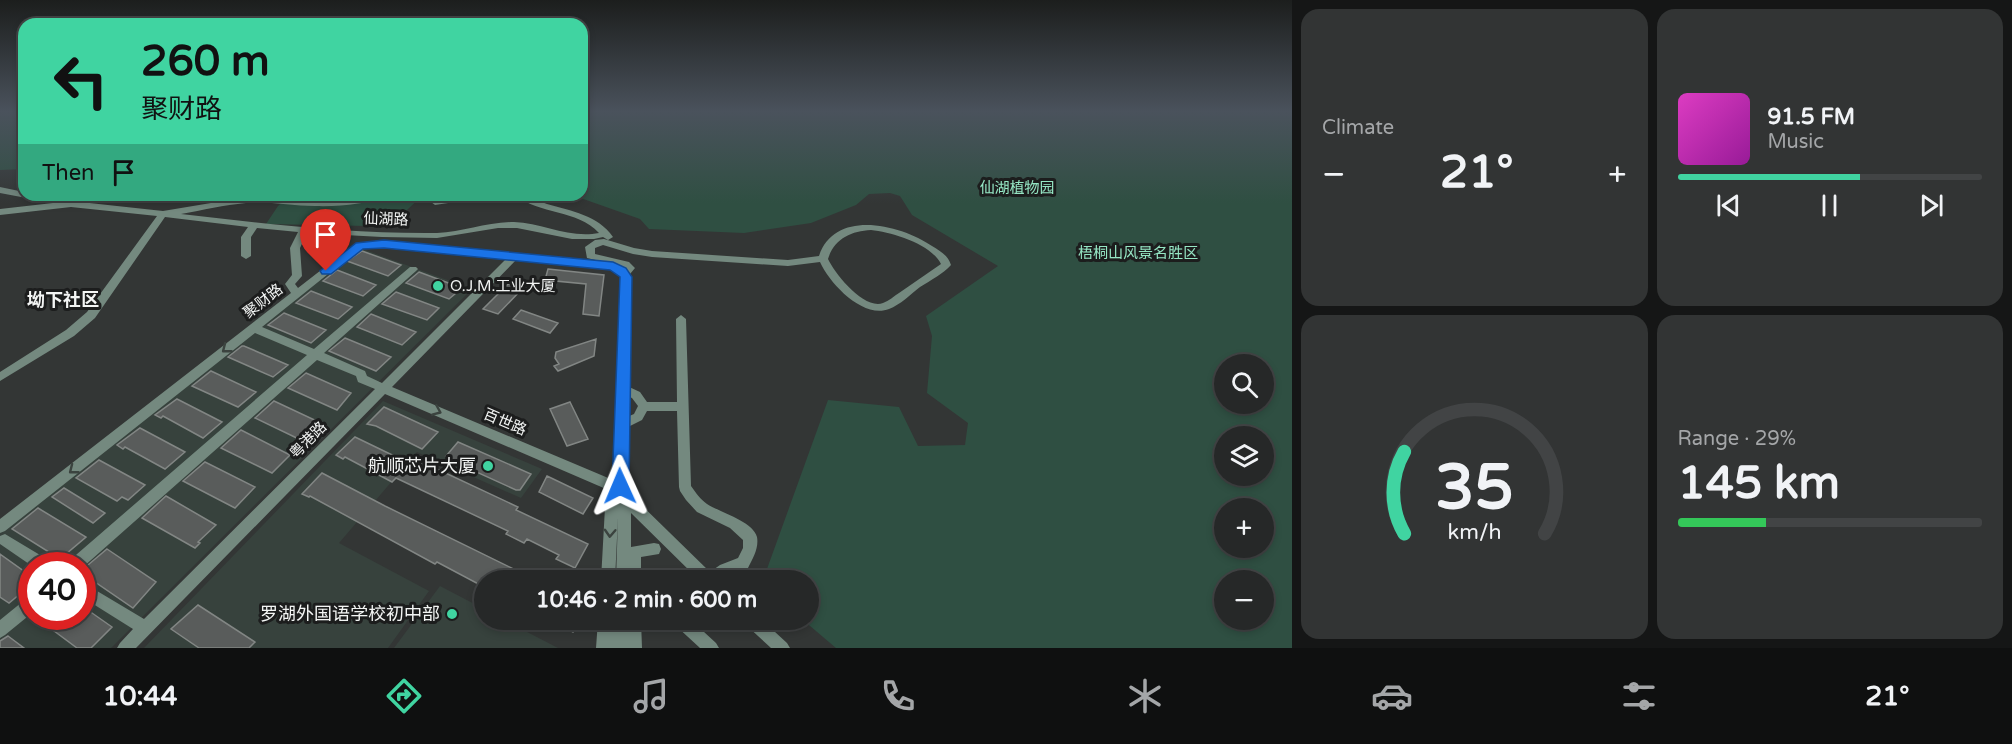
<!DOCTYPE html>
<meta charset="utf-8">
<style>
:root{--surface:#262828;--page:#323434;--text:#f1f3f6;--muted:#a4a6a8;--line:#424445;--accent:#40d4a1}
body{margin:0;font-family:"Varela Round","Noto Sans SC",sans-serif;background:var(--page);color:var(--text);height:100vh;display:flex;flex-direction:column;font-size:22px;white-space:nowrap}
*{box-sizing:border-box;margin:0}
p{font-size:20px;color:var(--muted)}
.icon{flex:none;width:33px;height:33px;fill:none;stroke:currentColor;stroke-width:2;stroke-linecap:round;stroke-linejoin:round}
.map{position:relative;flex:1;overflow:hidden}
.panel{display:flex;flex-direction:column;gap:9px;padding:9px;background:#151616;width:720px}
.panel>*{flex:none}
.guide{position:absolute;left:18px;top:18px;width:570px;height:183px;border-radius:18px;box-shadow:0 3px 9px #0003,0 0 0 2px var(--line);background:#40d4a1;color:#111;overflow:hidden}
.buttons{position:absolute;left:1214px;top:354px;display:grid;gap:12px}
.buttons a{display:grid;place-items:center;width:60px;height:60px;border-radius:50%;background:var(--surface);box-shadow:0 3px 9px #0003,0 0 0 2px var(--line);font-size:30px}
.speed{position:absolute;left:18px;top:552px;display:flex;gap:12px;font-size:30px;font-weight:700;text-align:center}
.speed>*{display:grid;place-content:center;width:78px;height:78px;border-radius:50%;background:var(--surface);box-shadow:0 3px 9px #0003,0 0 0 2px var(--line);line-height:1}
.speed .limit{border:9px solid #d22;background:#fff;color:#111}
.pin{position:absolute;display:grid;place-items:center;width:51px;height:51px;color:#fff;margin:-62px -26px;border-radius:50% 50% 50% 0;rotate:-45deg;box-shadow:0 0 6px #0007}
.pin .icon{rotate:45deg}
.me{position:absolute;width:66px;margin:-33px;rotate:359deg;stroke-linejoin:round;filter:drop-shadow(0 0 4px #0008)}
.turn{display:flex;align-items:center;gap:21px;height:126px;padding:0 24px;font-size:27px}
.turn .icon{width:78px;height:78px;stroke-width:2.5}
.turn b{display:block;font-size:42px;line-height:51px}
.then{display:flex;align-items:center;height:57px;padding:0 24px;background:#0003;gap:12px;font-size:22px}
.big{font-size:45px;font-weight:800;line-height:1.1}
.panel .tile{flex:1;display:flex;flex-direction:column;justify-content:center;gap:9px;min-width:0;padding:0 21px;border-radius:18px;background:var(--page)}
.panel .dial{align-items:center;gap:0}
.dial svg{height:156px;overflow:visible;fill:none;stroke:var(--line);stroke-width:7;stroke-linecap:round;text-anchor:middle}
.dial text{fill:var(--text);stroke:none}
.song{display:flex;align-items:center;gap:18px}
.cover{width:72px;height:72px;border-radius:9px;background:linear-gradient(135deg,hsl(310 70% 55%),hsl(300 70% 35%))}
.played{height:6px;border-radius:3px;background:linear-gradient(90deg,var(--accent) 60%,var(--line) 60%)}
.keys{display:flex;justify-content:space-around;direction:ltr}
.heat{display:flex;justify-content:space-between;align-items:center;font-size:33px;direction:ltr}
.charge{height:9px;border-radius:4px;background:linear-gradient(90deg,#34c759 29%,var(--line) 0)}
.panel .tiles{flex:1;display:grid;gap:9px;grid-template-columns:repeat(2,1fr)}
.trip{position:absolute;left:474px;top:570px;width:345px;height:60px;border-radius:30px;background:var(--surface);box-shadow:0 3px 9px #0003,0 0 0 2px var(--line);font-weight:800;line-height:60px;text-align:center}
.dock{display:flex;height:96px;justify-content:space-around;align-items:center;background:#0f1010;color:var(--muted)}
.dock .icon{width:42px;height:42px}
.dock .active{color:var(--accent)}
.dock b{font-size:27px;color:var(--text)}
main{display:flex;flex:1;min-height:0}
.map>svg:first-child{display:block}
</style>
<main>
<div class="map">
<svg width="1292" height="648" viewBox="0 0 1292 648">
<rect width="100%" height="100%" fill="#333635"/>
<path fill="#37423d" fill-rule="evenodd" d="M360 248 472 289 111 648H0V531ZM32 566H82V616H32Z
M383 401 542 469 521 498 417 452 339 543 429 591 388 648H144Z
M440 586 484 609V620H504L558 648H394Z"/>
<path fill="#2f4f42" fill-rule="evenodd" d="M0 112H24V169L0 170Z
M582 112H1292V648H836L803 620H808V580H763L828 400 899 407 918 446 965 445 968 423 927 393 932 336 926 316 998 266 912 215 900 196 890 193 869 194 856 205 811 223 744 233 649 229 640 219 572 195H582ZM1263 364V404H1224V364ZM1263 436V476H1224V436ZM1263 508V548H1224V508ZM1263 580V620H1224V580Z
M290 195H423L393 223 368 226 266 224 278 206Z"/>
<path fill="#595c5b" stroke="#828684" stroke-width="1.5" d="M362 251 401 265 388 276 347 261Z
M548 269 604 275 599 316 583 314 586 284 545 280Z
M337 270 376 285 363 296 323 281Z
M419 272 462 288 449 299 406 283Z
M508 284 523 288 498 314 483 309Z
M311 291 352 307 338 319 296 303Z
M396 292 439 308 427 320 382 304Z
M521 310 558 323 550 333 513 319Z
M284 313 326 330 311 343 268 325Z
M371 314 416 332 402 345 357 327Z
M345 338 391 357 376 371 329 351Z
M596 339 594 356 558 371 554 366 559 364 555 358 556 352Z
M242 346H244L288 365 273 377 228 357Z
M211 371 256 392 238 407 192 386Z
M306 373 351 393 337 410 288 388Z
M177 399 222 422 203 438 163 416 161 418 155 415Z
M274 401 321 423 305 442 255 418Z
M570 402 588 439 567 446 550 409Z
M384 407 438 432 422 449 376 426 367 424Z
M140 428 185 452 165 469 125 447 123 449 117 445Z
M241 430 290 455 272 473 221 448Z
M355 437 417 467 422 462 518 507 516 510 588 544 575 568 556 559 559 555 527 539 524 543 506 534 508 531 396 478 392 482 345 457 343 459 336 455Z
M458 442 531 474 520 490H516L448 459 450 457 446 456Z
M99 460 145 485 128 500 122 497 117 501 76 478Z
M205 462 255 487 235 508 183 481Z
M322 473 385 506 536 580H484V587L437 562 435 564 310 496 309 497 302 494Z
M547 476 593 498 583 514 539 492Z
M64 488 105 513 93 523 52 497Z
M166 496 216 525 198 542 200 543 195 548 142 518Z
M38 508 86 537 60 559 12 529Z
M107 549 156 582 133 608 82 573V570Z
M0 554 32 577V584L9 603 0 597Z
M198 605 255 642 249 648H199L171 629Z
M82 606 112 627 91 648H77L34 616H82Z
M550 620H572L578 623 573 632Z
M8 636 24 648H0V641Z"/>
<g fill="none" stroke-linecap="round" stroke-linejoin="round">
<path fill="#74897f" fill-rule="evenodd" d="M0 187 24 192V195C36 195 54 195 63 202L71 201 163 211 247 197 328 201 378 195H394L393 197C367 203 341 207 315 206 292 206 269 201 246 203 224 205 203 210 181 214 266 224 351 234 437 233 463 232 487 222 514 222 543 223 570 239 599 233 577 209 539 215 516 195 528 195 536 200 547 204 571 211 598 215 613 237L608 240 603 237 594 239H572L517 228H498L437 238 382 237 307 233 300 248 302 276 295 284 298 288 352 246 370 241 403 242 604 262 587 258 585 247 595 240 604 239 634 248 652 251 788 260 819 256C835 208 901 225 932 246 940 251 948 255 951 265 943 274 931 280 920 287 911 294 900 305 889 309 863 319 830 284 820 262L788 266 652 257 633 254 603 245 595 248V254L629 262 635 268 630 274 627 386 640 392 647 402H677L676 319 681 315 686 319 691 486C696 493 700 499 707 504 719 512 753 521 757 537 759 548 753 558 748 568L730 575 722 580H699L631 513V547L654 543 659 544 661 549 659 554 641 557V580H616L618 517 615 580H601L606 489 385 394 136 648H117L120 643 133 629 82 597V582L144 619 375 389 358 382 356 376 317 360 82 568V566H67L69 561 307 355 255 333 5 531 0 533V519L291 293 285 284 292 275 290 248 298 232 257 228 251 237V256L246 259 241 256V237L248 227 165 217 95 318 74 336 0 381V372L66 330 87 312 157 216 71 207 0 215V209L53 203 0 193ZM871 230C892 232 931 244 941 264 927 274 913 283 899 293 894 296 889 301 883 303 864 310 835 274 828 259 834 239 851 231 871 230ZM370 247 403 248 507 258 382 383 367 376 365 371 324 353 416 271 418 269 416 267H410L314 349 262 327 358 250ZM517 259 611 269 620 275 613 480 392 387ZM627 396 632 398 638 406 634 414 627 417ZM647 411H677L679 487 680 491 686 500 697 512 730 528 743 540V548L738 558 720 565 710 572 628 492 625 476 626 428 642 420Z
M464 195H485L481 198 435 205 431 202 435 199Z
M5 534 50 561 52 566H32L0 544V536Z
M32 596V613L5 635 0 638V620L27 598Z
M598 620H641L642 648H612L613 621 612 648H596Z
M672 620H691L716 643 719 648H700L675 625Z
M743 620H762L787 643 790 648H771L746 625Z"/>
</g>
<defs><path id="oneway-chevron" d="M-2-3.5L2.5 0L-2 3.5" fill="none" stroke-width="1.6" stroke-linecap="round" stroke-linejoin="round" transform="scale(1.5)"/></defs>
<g stroke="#3b433f">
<use href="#oneway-chevron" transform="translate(226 349) rotate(142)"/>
<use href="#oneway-chevron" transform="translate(437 411) rotate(23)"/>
<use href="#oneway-chevron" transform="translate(73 470) rotate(142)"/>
<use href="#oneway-chevron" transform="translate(610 533) rotate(93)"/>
</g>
<linearGradient id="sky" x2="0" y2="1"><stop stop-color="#1c1e1d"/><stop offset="0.55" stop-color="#4a525c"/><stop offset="1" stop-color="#4a525c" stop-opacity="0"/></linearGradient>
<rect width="1292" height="203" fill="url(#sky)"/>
<path fill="#1a73e8" stroke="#114b97" stroke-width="1.5" d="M384 240 613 262 626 268 632 277 629 486 626 491 620 493 614 491 612 486 620 277 610 270 384 248 363 249 331 274H322L320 271 356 243Z"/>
<g fill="#40d4a1" stroke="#1c1d1d" stroke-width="2">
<circle cx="438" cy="286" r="6"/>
<circle cx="488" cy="466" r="6"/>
<circle cx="452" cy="614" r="6"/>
</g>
<g text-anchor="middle" stroke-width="6" stroke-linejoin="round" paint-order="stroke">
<g font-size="15" fill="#95e6c4" stroke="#1c1d1d">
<text x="1017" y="193">仙湖植物园</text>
<text x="1138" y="258">梧桐山风景名胜区</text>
</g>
<g font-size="15" fill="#f3f5f4" stroke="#1c1d1d">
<text transform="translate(386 219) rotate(2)" y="5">仙湖路</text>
<text transform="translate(263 301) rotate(-38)" y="5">聚财路</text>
<text transform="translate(505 422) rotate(23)" y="5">百世路</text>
<text transform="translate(308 440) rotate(-45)" y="5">粤港路</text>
</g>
<g font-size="15" fill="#f3f5f4" stroke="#1c1d1d" text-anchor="start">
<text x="450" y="291">O.J.M.工业大厦</text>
</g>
<g font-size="18" font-weight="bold" fill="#f3f5f4" stroke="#1c1d1d">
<text x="63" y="306">坳下社区</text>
</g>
<g font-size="18" fill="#f3f5f4" stroke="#1c1d1d" text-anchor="end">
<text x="476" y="472">航顺芯片大厦</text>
<text x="440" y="620">罗湖外国语学校初中部</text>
</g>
</g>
</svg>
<div class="buttons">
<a><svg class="icon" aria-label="search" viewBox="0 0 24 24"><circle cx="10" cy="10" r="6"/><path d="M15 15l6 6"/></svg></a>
<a><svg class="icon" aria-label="layers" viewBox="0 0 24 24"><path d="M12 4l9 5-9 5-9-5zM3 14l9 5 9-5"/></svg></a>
<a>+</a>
<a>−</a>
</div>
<div class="speed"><div class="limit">40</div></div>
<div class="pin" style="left:326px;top:271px;background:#d93025"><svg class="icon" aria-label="arrive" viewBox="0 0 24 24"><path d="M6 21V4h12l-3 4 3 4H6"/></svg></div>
<svg class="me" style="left:620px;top:486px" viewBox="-20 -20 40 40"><path d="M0-17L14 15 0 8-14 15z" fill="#1a73e8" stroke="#fff" stroke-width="4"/></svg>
<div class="trip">10:46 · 2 min · 600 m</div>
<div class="guide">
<div class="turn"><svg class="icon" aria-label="left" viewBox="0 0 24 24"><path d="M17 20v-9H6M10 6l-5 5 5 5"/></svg><div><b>260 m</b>聚财路</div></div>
<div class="then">Then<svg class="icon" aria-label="arrive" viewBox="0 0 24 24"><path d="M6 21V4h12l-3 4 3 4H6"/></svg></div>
</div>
</div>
<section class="panel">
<div class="tiles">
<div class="tile"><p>Climate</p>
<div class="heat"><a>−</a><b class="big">21°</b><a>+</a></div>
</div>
<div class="tile">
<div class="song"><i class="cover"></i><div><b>91.5 FM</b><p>Music</p></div></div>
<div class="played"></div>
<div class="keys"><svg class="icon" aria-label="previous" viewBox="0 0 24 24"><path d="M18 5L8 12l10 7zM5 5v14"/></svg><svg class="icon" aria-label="pause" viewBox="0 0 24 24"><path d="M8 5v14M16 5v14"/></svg><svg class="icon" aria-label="next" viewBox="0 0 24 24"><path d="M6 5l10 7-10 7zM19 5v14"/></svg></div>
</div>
<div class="tile dial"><svg viewBox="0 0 100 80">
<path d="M14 69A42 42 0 1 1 86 69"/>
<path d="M14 69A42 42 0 0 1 14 27" stroke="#40d4a1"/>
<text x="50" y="56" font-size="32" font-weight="700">35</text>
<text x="50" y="72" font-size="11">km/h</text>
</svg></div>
<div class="tile"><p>Range · 29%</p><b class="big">145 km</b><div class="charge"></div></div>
</div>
</section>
</main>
<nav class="dock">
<b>10:44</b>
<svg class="icon active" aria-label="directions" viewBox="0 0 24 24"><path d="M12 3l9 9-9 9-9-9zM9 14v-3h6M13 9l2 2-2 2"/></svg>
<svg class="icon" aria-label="music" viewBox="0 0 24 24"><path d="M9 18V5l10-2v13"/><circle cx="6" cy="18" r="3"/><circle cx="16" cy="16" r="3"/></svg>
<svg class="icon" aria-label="phone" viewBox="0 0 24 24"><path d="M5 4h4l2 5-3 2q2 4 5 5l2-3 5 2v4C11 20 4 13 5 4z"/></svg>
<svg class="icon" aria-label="climate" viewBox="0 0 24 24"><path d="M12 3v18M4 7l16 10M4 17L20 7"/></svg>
<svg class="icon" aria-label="car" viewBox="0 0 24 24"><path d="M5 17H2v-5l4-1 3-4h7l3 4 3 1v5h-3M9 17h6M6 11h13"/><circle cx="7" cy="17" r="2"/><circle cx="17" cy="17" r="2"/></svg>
<svg class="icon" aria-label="filters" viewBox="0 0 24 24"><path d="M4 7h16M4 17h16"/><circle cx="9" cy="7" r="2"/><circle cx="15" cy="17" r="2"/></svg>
<b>21°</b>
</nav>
